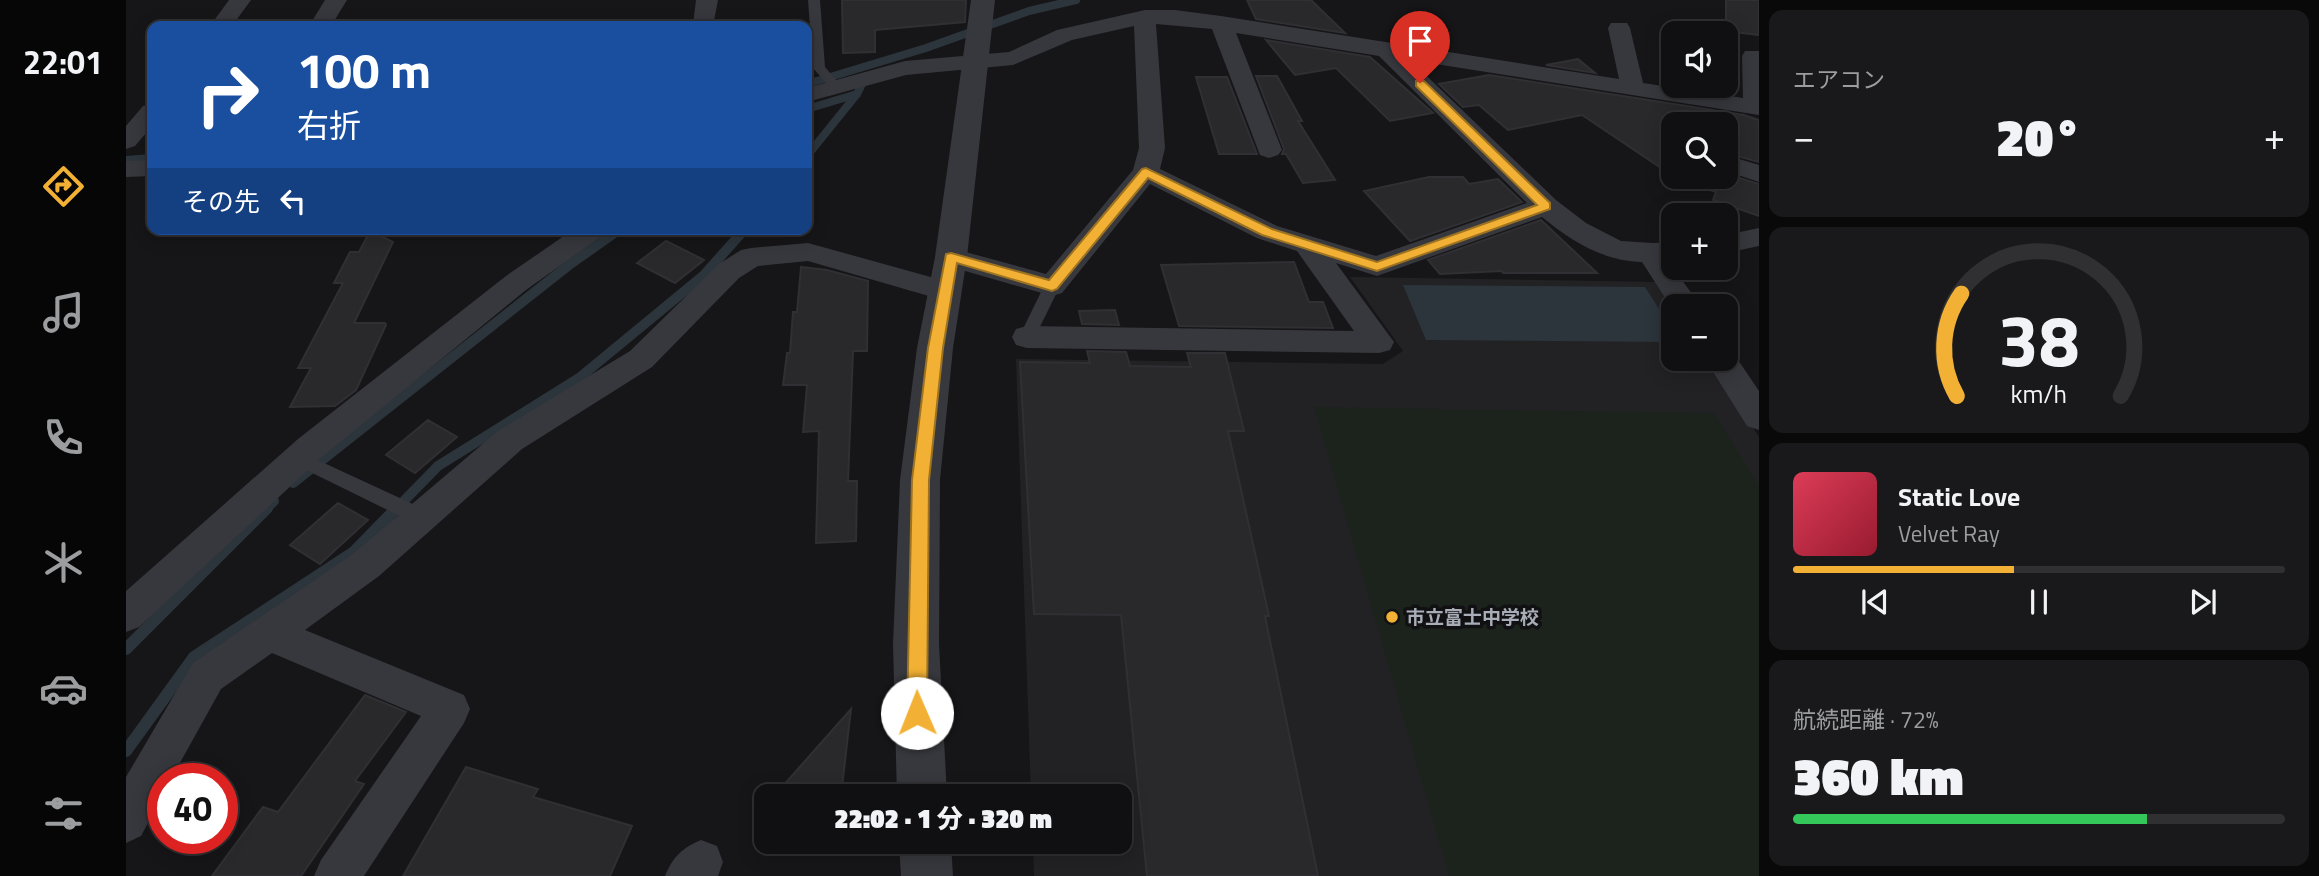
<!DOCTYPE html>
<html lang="ja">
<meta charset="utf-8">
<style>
:root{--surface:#101012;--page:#19191b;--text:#f1f3f6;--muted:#9c9d9f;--line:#303032;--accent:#f2b134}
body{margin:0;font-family:"Titillium Web","Noto Sans JP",sans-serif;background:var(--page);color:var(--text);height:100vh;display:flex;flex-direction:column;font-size:26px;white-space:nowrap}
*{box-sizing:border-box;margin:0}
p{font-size:23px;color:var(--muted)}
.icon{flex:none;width:38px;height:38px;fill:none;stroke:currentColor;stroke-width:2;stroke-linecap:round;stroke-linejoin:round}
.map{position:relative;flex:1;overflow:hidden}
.sheet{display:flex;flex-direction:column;gap:10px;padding:10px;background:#09090a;width:560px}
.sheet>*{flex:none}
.banner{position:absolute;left:21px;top:21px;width:665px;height:214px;border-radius:14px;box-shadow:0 4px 18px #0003,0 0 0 2px var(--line);background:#1a4fa0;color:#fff;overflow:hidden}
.controls{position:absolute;left:1535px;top:21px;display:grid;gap:14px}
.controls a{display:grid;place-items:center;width:77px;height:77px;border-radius:14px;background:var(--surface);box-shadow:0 4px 18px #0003,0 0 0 2px var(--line);font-size:35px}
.speed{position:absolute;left:21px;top:763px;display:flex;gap:14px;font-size:35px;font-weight:700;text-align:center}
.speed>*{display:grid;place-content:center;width:91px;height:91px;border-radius:50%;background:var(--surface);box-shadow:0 4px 18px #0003,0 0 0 2px var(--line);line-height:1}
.speed .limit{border:10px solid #d22;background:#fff;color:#111}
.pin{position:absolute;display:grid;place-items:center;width:60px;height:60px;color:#fff;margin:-72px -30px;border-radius:50% 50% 50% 0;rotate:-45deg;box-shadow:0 0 7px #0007}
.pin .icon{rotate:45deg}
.me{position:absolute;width:77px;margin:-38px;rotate:359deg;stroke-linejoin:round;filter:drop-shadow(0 0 5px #0008)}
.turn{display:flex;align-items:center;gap:24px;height:147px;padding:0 35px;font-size:32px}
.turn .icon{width:91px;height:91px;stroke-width:2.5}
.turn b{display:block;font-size:49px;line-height:60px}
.then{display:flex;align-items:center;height:66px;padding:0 35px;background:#0003;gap:14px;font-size:26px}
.big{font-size:52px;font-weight:800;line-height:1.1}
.sheet .card{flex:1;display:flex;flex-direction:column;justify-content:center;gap:10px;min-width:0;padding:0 24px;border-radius:14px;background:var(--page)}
.sheet .dial{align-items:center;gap:0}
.dial svg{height:182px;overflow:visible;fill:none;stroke:var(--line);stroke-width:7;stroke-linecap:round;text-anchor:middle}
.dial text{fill:var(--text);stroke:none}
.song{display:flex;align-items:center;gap:21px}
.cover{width:84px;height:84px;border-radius:10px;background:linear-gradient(135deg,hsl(350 70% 55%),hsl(350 70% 35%))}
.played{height:7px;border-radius:4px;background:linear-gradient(90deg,var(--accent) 45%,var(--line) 45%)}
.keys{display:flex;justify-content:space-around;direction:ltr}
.heat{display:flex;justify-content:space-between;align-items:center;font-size:38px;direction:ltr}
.charge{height:10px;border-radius:5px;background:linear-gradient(90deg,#34c759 72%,var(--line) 0)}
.trip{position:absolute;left:628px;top:784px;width:378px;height:70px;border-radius:14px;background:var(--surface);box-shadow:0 4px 18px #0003,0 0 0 2px var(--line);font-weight:800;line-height:70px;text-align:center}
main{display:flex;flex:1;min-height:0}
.tab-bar{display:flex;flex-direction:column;width:126px;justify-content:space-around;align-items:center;background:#060607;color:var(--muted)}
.tab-bar .icon{width:49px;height:49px}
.tab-bar .active{color:var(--accent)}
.tab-bar b{font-size:32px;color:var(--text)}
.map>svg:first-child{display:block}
</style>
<main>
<nav class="tab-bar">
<b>22:01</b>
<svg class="icon active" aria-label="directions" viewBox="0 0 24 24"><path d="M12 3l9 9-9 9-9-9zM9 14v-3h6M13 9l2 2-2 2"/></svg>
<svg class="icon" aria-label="music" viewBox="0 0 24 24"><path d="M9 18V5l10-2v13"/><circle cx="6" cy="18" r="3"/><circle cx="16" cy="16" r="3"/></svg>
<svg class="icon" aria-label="phone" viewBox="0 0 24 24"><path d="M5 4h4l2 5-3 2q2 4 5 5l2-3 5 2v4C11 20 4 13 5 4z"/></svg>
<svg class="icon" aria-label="climate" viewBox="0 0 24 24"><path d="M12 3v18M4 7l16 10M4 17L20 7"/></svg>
<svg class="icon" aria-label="car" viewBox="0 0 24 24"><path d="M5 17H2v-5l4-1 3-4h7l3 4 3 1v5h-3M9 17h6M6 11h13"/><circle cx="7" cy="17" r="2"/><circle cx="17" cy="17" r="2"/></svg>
<svg class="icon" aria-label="filters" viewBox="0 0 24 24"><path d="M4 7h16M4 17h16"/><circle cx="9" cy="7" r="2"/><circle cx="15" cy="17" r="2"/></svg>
</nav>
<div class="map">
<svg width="1633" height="876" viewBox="0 0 1633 876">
<rect width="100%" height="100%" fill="#161618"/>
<path fill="#222225" d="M1224 277 1535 282 1550 306H1547V359H1583L1633 437V876H908L907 842H994V796H905L890 359 1257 364 1277 351Z"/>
<path fill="#1c231d" d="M1188 407 1588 413 1633 486V876H1323Z"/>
<path fill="#2c353c" d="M1277 285 1519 287 1547 331V342L1300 340Z"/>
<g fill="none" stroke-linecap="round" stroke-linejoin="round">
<path stroke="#2c353c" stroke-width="8" d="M681 84 800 48 903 11 950 0
M681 109 731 94
M681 156 731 94 739 78
M0 160 26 158"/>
<path stroke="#2c353c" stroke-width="10" d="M167 483 443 265 494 229
M140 509 148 501
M270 509 312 466 453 378 578 275 619 229"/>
<path stroke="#2c353c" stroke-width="12" d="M0 649 141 508
M0 751 68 657 228 552 271 508"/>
</g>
<path fill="#29292c" stroke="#303034" stroke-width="2" d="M716 0H840L839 22 749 30V52L717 53Z
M1121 0H1185L1219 33 1130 19Z
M1600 0H1633V35L1600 31Z
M1140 40 1244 57 1307 113 1264 121 1210 68 1169 75Z
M1452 59 1469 73 1420 65Z
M1363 75 1618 115 1633 120V162L1600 153V124H1547V176L1456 115 1382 130 1353 105 1337 107 1313 84Z
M1130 76H1151L1176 121H1172L1209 180 1177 183 1160 154H1156L1158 149Z
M1070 77H1101L1131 154H1093Z
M1600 174 1633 184V216L1587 200 1590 192 1548 177H1600Z
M1303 177H1337L1343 184 1372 179 1396 202 1284 241 1238 191Z
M1415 220 1471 273H1377L1376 271 1314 274 1302 260Z
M244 231 267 242 228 323H259L260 325 230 390 209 406 164 407 185 368H172L217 283H208L224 252H233Z
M540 241 578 260 549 283 511 263Z
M1168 262 1183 302H1197L1207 328 1053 326 1035 265Z
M675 267 701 270 742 281 741 351H727L722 481H731L730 541 690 543 693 431 677 432 681 385H657L661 353H664L667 312H671Z
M989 310 993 325 956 324 953 311Z
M961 351 1000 352 1004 366 1065 367 1061 353H1099L1118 431H1102L1143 616H1139L1192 876H1021L995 615 908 614 894 362 964 363Z
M302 420 331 437 289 473 260 455Z
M212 503 242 520 194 564 164 545Z
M239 695 280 712 229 781 238 784 175 876H86L137 807 152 812Z
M725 709 715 796H648Z
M340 767 412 789 407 797 506 826 484 876H277Z"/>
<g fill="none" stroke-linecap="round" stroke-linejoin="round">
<path fill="#37383d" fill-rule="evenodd" d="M682 0H694L699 67 716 87 714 90H706L687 68Z
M926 281 934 286 909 337 907 341H895L893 337 918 286Z
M172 451 302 511 304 517 302 523 295 525 288 523 166 463 163 458 166 453Z"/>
<path fill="#37383d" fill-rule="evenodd" d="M103 0H125L106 26H84Z
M199 0H221L205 26H183Z
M570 0H592L587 26 567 24Z
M1019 10H1049L1095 16 1493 79 1482 28 1485 23H1501L1504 28 1517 83 1617 98 1616 56 1619 51H1633V115L1284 60 1430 200 1460 223 1495 241 1527 243 1547 242V260L1544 261 1547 268 1575 306H1547V310L1516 262C1477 261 1445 241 1416 217L1251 276 1210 263 1268 342 1264 350 1253 353 901 348 890 345 886 337 890 329 901 326 1228 331 1171 251 1131 238 1024 184 936 293 926 296 815 264 811 257 815 250 825 248 920 274 1007 170 1013 148 1008 26 946 40 887 65 780 75 681 102V88L779 61 883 52 931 30ZM1030 24 1086 29 1134 155 1143 158 1152 155 1156 150 1110 33 1253 56 1401 203 1250 256 1151 226 1034 169 1039 148Z
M26 104V126L9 146 0 149V126L17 106Z
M1600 155 1633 165V182L1600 171Z
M26 160V176L0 177V161Z
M1633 228V246L1600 253V235Z
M448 229H481L477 235 400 290 196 457 13 627 0 632V591L172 439 380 276Z
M682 243 830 284 835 291 830 298 820 301 682 261 632 266 613 278 526 367 396 449 253 576 179 630 338 695 344 709 338 723 238 876H188L195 860 295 716 146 653 95 689 45 779H37V795L15 836 0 843V777L67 663 227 554 372 431 504 351 593 264 615 250 625 248Z
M1600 349 1606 351 1633 391V430L1621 426 1579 359H1600Z
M575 840 591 846 597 862 592 876H539C547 857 556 848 575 840Z"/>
<path fill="#37383d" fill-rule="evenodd" d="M845 0H869L841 257 827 348 814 480 813 644 821 796H771L767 644 774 480 791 348 809 257Z
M773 842H825L827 876H775Z"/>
</g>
<path fill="#f2b134" stroke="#9d7322" stroke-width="2" d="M1290 81H1298L1424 203V209L1251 271 1136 235 1022 178 931 289 926 291 831 263 817 348 803 480 801 713 798 720 791 722 784 720 781 713 786 480 802 348 820 254 825 253 923 280 1016 169 1020 168 1146 229 1251 262 1411 205 1290 86Z"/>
<circle fill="#f2b134" stroke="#111113" stroke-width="2.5" cx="1266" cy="617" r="7"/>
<g text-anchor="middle" stroke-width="7" stroke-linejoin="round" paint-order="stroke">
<g font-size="19" font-weight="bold" fill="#a8adb8" stroke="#111113" text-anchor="start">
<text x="1280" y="624">市立富士中学校</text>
</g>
</g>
</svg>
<div class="controls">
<a><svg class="icon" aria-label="sound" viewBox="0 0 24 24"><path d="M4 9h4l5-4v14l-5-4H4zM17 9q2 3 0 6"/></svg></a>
<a><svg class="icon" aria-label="search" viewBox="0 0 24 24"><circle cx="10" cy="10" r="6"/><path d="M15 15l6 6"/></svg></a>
<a>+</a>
<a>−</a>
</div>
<div class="speed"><div class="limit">40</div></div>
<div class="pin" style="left:1294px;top:83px;background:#d93025"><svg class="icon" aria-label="arrive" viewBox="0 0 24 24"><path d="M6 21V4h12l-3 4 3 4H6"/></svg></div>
<svg class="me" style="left:791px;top:713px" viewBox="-20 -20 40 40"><circle r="19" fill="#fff"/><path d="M0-13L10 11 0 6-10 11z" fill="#f2b134"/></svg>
<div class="trip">22:02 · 1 分 · 320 m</div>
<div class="banner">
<div class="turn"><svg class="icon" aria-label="right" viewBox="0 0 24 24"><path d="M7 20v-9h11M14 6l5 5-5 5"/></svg><div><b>100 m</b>右折</div></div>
<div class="then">その先<svg class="icon" aria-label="left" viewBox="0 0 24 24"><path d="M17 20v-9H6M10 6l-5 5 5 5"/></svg></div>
</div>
</div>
<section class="sheet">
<div class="card"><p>エアコン</p>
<div class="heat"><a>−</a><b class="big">20°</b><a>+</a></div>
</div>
<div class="card dial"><svg viewBox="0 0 100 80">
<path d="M14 69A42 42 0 1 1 86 69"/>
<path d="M14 69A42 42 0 0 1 16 24" stroke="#f2b134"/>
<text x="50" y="56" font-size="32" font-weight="700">38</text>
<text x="50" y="72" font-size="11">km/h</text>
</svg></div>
<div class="card">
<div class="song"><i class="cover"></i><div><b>Static Love</b><p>Velvet Ray</p></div></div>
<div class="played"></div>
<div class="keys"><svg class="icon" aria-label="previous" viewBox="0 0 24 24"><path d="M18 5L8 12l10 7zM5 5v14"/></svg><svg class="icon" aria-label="pause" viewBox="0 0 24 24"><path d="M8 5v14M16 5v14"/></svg><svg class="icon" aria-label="next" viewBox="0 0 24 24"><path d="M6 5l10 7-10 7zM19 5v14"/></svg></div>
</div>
<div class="card"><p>航続距離 · 72%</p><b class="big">360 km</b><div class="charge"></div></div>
</section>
</main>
